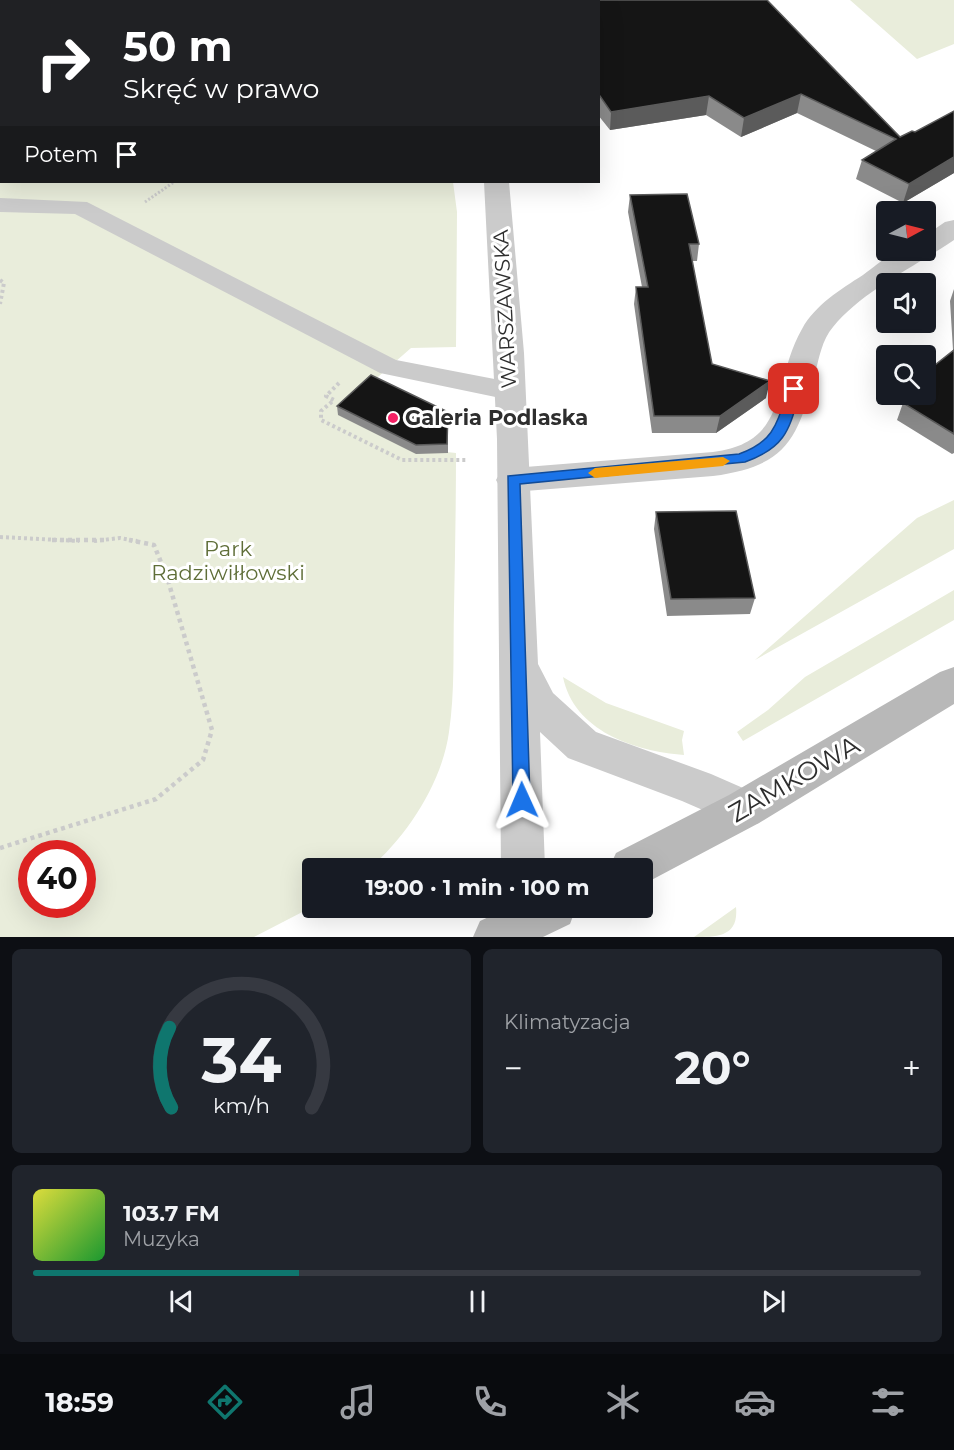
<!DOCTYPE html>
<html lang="pl">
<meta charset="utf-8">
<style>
:root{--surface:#171b24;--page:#20242c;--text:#f1f3f6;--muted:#9ea1a6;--line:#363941;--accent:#0f766e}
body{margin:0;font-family:Montserrat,sans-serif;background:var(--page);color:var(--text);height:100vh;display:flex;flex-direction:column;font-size:22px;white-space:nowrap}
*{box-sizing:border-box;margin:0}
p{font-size:20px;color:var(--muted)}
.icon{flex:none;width:33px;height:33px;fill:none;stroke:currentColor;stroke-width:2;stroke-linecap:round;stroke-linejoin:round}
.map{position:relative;height:937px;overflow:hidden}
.panel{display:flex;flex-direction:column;gap:12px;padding:12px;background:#0d0f14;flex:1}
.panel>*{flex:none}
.banner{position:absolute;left:0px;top:0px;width:600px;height:183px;box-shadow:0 6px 24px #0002;background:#202124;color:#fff;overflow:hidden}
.needle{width:39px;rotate:83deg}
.buttons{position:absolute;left:876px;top:201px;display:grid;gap:12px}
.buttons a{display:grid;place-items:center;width:60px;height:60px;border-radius:6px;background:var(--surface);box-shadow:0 6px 24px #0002;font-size:30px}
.speed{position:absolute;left:18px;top:840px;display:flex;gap:12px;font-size:30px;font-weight:700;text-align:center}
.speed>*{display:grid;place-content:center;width:78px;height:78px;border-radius:50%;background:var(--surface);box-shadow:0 6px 24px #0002;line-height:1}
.speed .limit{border:9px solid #d22;background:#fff;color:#111}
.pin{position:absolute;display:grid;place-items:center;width:51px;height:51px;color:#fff;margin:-26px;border-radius:12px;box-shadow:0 3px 9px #0006}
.me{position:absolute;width:66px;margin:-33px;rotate:359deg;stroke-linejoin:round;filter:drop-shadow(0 0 4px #0008)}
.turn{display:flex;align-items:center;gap:21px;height:126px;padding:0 24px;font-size:27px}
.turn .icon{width:78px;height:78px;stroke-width:2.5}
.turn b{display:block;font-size:42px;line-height:51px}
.then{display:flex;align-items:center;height:57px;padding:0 24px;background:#0003;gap:12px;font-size:22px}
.big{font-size:45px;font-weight:700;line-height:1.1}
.panel .card{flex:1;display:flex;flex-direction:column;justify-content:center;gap:9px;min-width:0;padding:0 21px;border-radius:9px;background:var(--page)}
.panel .dial{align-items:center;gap:0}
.dial svg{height:156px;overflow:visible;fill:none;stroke:var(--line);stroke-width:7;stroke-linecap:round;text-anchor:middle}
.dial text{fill:var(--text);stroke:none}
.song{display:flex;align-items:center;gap:18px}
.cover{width:72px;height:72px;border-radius:9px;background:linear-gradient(135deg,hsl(60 70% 55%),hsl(130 70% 35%))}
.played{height:6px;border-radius:3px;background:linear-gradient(90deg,var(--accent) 30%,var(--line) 30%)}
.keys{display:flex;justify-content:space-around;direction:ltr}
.heat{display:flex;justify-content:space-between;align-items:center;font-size:33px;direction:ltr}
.panel .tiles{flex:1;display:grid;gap:12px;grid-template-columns:1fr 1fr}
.card:last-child{grid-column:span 2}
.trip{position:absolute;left:302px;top:858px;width:351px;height:60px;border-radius:6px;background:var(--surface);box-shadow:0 6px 24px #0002;font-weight:700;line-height:60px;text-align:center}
.tabs{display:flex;height:96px;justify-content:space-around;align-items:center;background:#090b0e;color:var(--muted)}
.tabs .icon{width:42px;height:42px}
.tabs .on{color:var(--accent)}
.tabs b{font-size:27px;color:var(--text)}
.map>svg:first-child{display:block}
</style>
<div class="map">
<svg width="954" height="937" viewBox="0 0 954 937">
<rect width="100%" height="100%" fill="#fff"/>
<path fill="#e9eddb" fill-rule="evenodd" d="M0 0 336 1 2 2V182H453L457 212 456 347 411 348 371 383 447 452 456 453C456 505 455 557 454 609 453 650 455 692 449 732 442 783 407 836 370 868H312V907L254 937H0ZM32 854H82V904H32Z
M850 0H954V44L917 59Z
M954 500V549L755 660 917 518Z
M954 590V620L743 741 737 732 768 710 805 677Z
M563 677 606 703 684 731 682 740 684 755C634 751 574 731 563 677Z
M736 907C739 937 717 937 694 937Z"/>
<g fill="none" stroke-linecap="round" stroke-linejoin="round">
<path stroke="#cbcbcb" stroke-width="3" stroke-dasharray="2 2" stroke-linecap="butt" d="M2 0 4 2
M145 202 174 182"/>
<path stroke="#cbcbcb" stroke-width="4" stroke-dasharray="3 3" stroke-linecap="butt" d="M0 280 4 283 0 304
M339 383 326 396 334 400 321 411V420L402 460H467
M0 537 79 541
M94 541 120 538 137 541"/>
<path stroke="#cbcbcb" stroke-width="4.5" stroke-dasharray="4 4" stroke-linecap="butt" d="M52 540H105
M0 848 156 799 203 760 212 730 167 577 154 545 129 540"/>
<path fill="#cbcbcb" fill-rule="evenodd" d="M0 198 87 202 396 360 510 382 519 385 523 391 519 397 510 400 380 373 75 214 0 212Z"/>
<path fill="#cbcbcb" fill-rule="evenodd" d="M954 220V240C916 266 862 291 833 327 822 340 819 358 815 374 797 441 786 466 713 476L513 492 501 489 496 480 501 471 513 468 713 452C791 442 771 383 802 329 815 305 841 289 863 275 874 267 890 253 902 250 909 249 918 250 926 250V235L945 222Z"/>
<path fill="#cbcbcb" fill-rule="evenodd" d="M366 0H387L388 2H367Z
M484 182H509L524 353 538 664 553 693 596 732 711 774 759 795 765 809 759 823 744 828 682 801 568 758 540 732 545 868H501L497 439Z"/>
<path fill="#b8b8b8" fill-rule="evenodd" d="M954 667V704L759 823 642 885V868H609L616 853 729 795 940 672Z
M508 908H576L570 924 543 937H473L480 921Z"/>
</g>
<path fill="#8a8a8a" d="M508 0H767L900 137 915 132 954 111V173L903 203 856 179 862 160 876 151 797 113 741 137 706 115 610 130 598 115V2H509Z
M630 195 699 244 697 261H692L712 364 766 398 716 433H652L634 304 636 287H642L628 212Z
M954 289V453L952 454 897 420 903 403 907 400 906 399 908 394H926L953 350 950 301Z
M337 406 448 412V453L416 454 338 415Z
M656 512 755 598 750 614 667 616 654 529Z"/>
<path fill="#5b5b5b" d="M801 94 797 113 741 137 744 118Z
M709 96 706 115 610 130 611 112Z
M0 97H2V118L0 119Z
M954 157V173L903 203 909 184Z
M770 381 766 398 716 433 720 416Z"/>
<path fill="#151515" stroke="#5b5b5b" stroke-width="1.5" d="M521 0H767L900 137 912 131 915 132 954 111V157L909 184 862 160 896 139 801 94 744 118 709 96 611 112 600 96H598V2H522Z
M0 42H2V97H0Z
M687 194 699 244H689L712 364 770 381 720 416H654L636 287H648L630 195Z
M954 350V434L903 403 913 394H926V372Z
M371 375 448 412 447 444 416 445 337 406Z
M736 511 755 598 671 599 656 512Z"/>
<path fill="#1a73e8" stroke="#114b97" stroke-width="1.5" d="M794 384 801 389C789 429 787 447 745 462L520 484 530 800 528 806 522 808 515 806 513 800 508 476 739 454C775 441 777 423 788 389Z"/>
<path fill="#f59e0b" d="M723 457 730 461 723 466 595 478 588 473 595 468Z"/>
<circle fill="#f52165" stroke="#fff" stroke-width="2" cx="393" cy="418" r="6"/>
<g text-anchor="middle" stroke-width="6" stroke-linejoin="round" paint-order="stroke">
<g font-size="21" fill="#2e2e2e" stroke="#fff">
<text transform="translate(505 309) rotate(-93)" y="7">WARSZAWSKA</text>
</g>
<g font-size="21" font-weight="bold" fill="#2e2e2e" stroke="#fff" text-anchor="start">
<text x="405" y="425">Galeria Podlaska</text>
</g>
<g font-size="21" fill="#5f6e38" stroke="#fff">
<text x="228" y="556">Park<tspan x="228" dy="24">Radziwiłłowski</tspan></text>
</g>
<g font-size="26" fill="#2e2e2e" stroke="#fff">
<text transform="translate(794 779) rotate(-30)" y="9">ZAMKOWA</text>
</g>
</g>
</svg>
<div class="buttons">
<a><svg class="needle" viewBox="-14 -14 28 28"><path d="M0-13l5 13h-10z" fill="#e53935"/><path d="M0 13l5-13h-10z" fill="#9ea1a6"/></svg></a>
<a><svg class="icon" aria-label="sound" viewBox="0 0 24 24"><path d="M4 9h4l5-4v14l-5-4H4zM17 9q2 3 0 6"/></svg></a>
<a><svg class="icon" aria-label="search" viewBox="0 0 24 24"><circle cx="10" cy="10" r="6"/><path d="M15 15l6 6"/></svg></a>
</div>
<div class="speed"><div class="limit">40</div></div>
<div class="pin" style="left:794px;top:389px;background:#d93025"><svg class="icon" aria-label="arrive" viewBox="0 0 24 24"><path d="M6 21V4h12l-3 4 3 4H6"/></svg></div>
<svg class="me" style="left:522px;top:800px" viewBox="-20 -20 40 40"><path d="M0-17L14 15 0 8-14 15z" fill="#1a73e8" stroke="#fff" stroke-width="4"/></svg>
<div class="trip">19:00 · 1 min · 100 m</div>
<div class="banner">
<div class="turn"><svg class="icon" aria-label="right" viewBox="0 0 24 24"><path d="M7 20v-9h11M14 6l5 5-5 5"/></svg><div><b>50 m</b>Skręć w prawo</div></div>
<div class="then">Potem<svg class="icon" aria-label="arrive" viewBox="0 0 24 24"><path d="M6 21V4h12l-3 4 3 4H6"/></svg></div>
</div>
</div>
<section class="panel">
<div class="tiles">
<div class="card dial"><svg viewBox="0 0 100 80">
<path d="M14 69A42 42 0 1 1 86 69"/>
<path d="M14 69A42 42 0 0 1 13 28" stroke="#0f766e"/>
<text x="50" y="56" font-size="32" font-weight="700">34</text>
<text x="50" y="72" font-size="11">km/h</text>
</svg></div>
<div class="card"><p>Klimatyzacja</p>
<div class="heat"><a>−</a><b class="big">20°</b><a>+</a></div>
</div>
<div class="card">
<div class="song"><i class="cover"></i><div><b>103.7 FM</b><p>Muzyka</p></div></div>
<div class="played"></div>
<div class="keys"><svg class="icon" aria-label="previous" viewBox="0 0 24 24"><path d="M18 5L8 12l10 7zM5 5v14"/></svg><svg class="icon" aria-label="pause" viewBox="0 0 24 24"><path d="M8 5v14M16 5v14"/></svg><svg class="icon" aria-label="next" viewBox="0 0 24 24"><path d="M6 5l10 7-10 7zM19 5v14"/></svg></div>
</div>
</div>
</section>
<nav class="tabs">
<b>18:59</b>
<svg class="icon on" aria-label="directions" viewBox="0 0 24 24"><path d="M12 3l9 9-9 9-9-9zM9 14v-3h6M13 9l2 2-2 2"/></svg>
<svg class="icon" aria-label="music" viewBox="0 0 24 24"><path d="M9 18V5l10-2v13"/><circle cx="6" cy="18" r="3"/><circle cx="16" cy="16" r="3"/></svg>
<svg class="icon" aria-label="phone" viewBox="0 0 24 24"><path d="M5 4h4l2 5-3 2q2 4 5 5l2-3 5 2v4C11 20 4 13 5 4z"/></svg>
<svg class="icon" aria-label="climate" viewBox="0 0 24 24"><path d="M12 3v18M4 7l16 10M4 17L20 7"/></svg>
<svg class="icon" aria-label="car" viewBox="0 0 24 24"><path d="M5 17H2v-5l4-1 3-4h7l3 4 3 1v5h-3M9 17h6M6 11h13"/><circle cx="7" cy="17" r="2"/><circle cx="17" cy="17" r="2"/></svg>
<svg class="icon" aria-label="filters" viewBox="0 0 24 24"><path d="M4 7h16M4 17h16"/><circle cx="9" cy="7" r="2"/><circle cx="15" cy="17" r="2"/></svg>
</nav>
